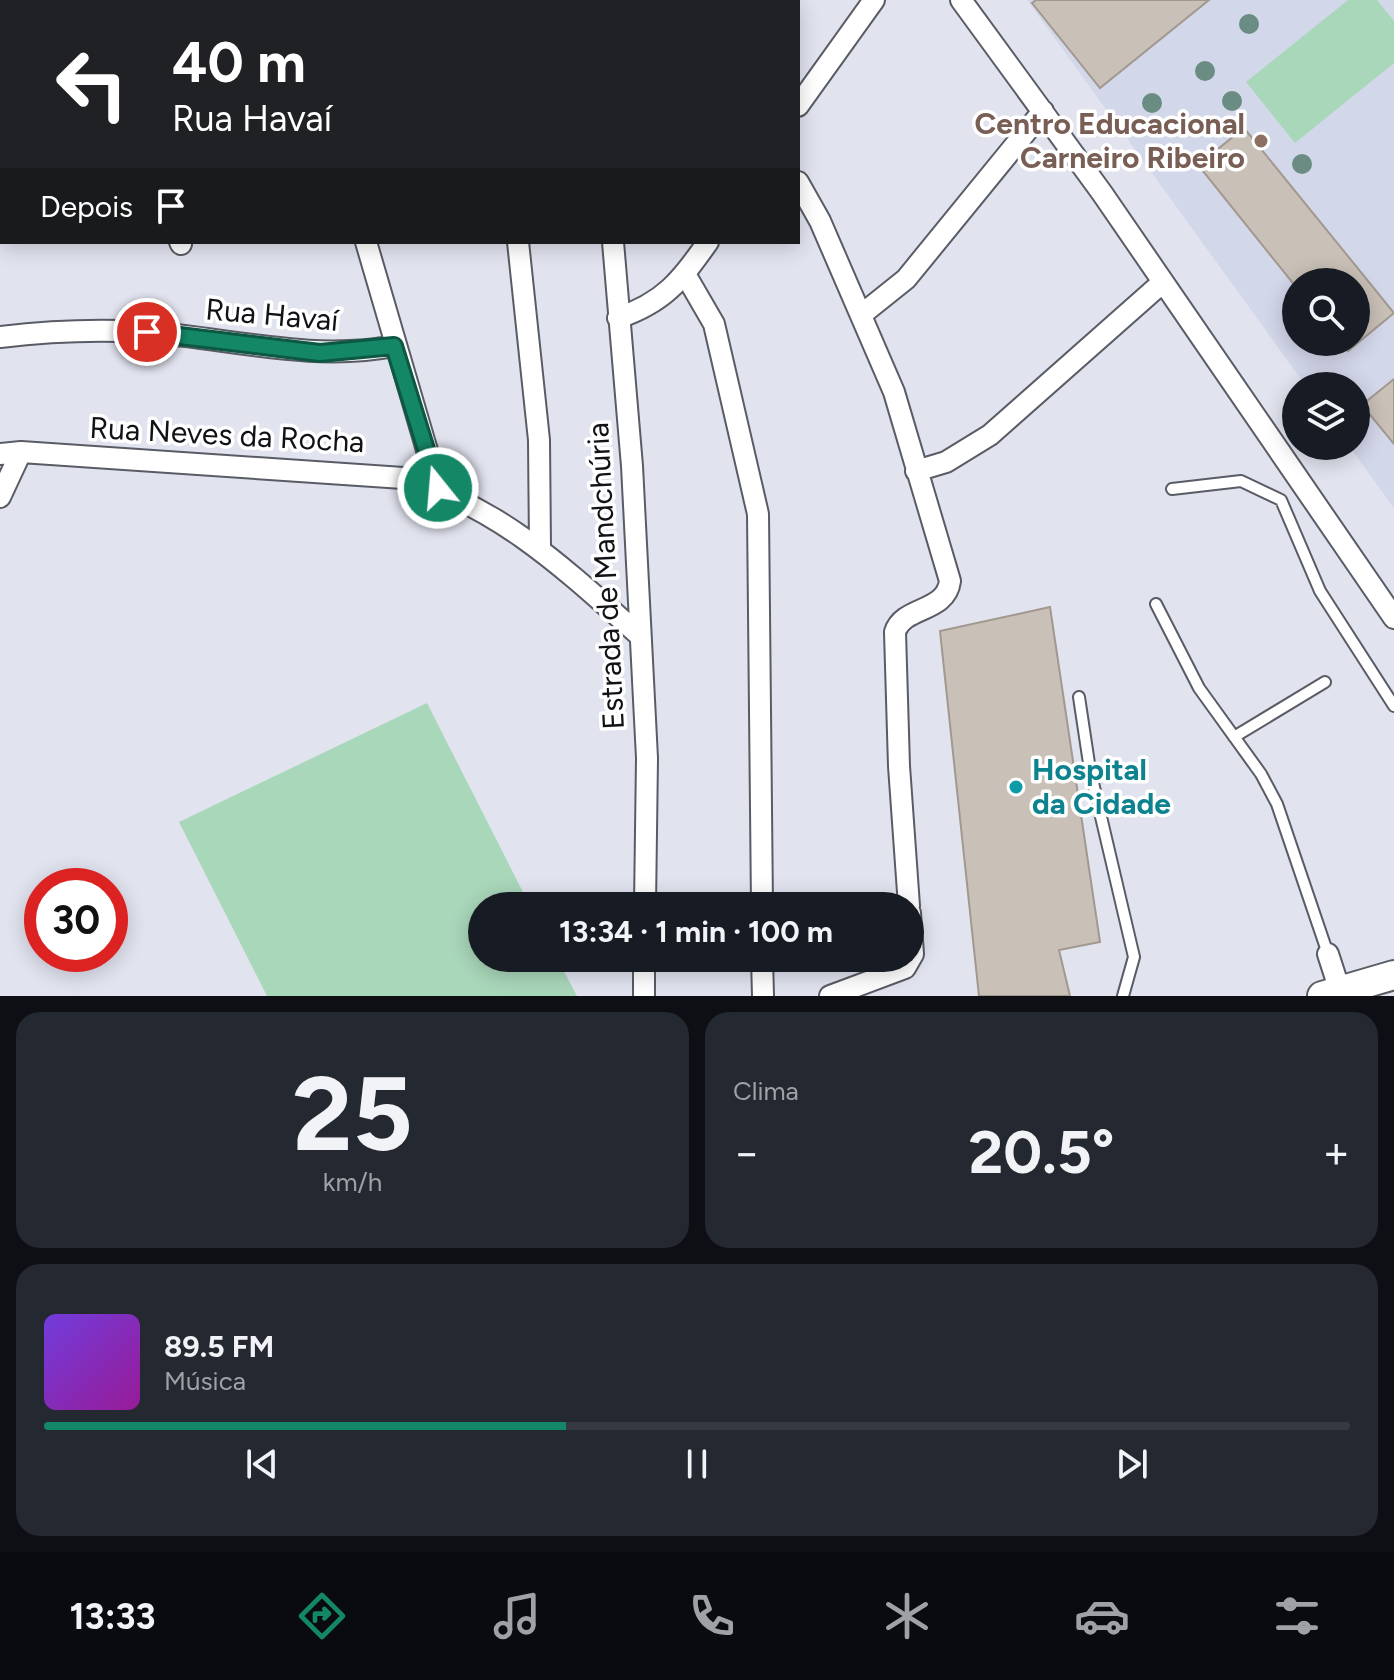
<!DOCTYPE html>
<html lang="pt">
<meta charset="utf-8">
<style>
:root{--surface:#171b24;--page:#242831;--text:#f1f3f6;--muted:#9ea1a6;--line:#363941;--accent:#138766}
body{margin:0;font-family:Figtree,sans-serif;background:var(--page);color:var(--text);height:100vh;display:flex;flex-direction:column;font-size:30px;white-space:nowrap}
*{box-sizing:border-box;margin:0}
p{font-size:26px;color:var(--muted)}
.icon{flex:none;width:44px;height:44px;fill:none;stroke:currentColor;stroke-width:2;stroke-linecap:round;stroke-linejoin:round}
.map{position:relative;height:996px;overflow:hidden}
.panel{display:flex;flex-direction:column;gap:16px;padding:16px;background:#0d0f14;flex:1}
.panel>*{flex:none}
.banner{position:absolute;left:0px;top:0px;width:800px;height:244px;box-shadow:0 4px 20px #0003;background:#202124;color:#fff;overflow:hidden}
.controls{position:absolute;left:1282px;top:268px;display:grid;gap:16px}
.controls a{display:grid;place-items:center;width:88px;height:88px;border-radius:50%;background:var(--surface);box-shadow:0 4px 20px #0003;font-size:40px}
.speed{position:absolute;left:24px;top:868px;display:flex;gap:16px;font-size:40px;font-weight:700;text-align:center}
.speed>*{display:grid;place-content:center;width:104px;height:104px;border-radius:50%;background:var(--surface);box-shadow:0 4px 20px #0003;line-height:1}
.speed .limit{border:12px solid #d22;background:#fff;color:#111}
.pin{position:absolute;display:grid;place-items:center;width:68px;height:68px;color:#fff;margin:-34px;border:4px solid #fff;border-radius:50%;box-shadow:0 2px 8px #0007}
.me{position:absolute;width:88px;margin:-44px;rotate:343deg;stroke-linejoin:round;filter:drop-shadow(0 0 6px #0008)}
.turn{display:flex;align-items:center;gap:28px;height:168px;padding:0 40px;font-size:36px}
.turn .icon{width:104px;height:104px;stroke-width:2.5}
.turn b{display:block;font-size:56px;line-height:68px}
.then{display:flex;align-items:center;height:76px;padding:0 40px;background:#0003;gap:16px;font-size:30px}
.big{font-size:60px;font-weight:700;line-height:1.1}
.panel .widget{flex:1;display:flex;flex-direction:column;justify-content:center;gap:12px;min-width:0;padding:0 28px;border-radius:24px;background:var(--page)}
.panel .dial{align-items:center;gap:0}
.dial b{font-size:104px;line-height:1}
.song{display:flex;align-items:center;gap:24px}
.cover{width:96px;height:96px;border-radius:12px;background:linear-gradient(135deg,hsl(260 70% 55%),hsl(300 70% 35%))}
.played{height:8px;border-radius:4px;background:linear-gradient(90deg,var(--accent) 40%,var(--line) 40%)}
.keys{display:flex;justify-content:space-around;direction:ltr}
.heat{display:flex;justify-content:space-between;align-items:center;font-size:44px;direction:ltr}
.panel .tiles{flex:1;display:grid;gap:16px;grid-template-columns:1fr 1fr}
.widget:last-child{grid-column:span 2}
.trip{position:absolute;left:468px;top:892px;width:456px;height:80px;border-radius:40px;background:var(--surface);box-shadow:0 4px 20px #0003;font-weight:700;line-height:80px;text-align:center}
.menu{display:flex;height:128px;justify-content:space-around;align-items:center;background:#090b0e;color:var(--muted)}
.menu .icon{width:56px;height:56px}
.menu .current{color:var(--accent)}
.menu b{font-size:36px;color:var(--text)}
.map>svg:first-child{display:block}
</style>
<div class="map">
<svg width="1394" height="996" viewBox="0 0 1394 996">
<rect width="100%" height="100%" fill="#e1e3ef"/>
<path fill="#d3d7ea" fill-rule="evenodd" d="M1027 0H1394V508L1349 446H1356V386H1306ZM1296 282H1356V342H1296Z"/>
<path fill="#a9d7ba" d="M1348 0H1377L1394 21V63L1295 143 1246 82Z
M427 703 530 906H482V958H557L577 996H267L179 822Z"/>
<path fill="#c9c0b7" stroke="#a1988f" stroke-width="2" d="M1036 0H1209L1100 88 1032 3Z
M1244 128 1394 313 1348 351 1341 342H1356V282H1296V287L1198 165Z
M1394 379V444L1362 405Z
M1050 607 1100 942 1059 950 1070 996H979L940 631Z"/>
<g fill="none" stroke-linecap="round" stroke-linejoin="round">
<g stroke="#595b65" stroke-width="14">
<path id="lane" d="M1172 489 1241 481 1281 500 1320 591 1394 706
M1156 604 1199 688 1261 774 1277 804 1328 954
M1079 697 1090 770 1134 957 1123 996
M1234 737 1325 682"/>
</g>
<g stroke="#595b65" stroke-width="24">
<path id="street" d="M294 0 295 2
M411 0 413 2
M961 0 1102 193 1394 618
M193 2 196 0
M616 2V0
M798 106 874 0
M0 113 2 112
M798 182 820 221 894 392 950 581C946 613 903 606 895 632L899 766 909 906
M180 242 181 244
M366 242 438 488
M518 242 539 440 540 547
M613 242 632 466 647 758 645 906
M685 274 714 324 758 514 762 906
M861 315 906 279 1043 111
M618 318C665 302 680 281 708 242
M0 337C49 331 96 329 146 332 229 338 311 362 394 346
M0 454 21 452 403 478C500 507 565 569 639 635
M916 471 946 462 990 435 1163 282
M0 497 21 452
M1328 954 1340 991
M762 958 763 996
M644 996V958
M830 996 905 968 913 954 910 913"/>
</g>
<g stroke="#595b65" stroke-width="32">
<path id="secondary" d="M1322 996 1394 975"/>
</g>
<use href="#lane" stroke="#fff" stroke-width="10"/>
<use href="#street" stroke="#fff" stroke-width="20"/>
<use href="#secondary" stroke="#fff" stroke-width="28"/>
</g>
<g fill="#6b8c82">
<circle cx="1249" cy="24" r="10"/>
<circle cx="1205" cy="71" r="10"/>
<circle cx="1232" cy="101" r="10"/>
<circle cx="1152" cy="103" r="10"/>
<circle cx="1302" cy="164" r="10"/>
</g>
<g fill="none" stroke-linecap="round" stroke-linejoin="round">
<g stroke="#0c5842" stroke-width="20">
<path id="route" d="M147 332 320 353 394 346 438 488"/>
</g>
<use href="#route" stroke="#138766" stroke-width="14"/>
</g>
<circle fill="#8d6e63" stroke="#fff" stroke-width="3" cx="1261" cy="141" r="8"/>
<circle fill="#0f9aa8" stroke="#fff" stroke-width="3" cx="1016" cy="787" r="8"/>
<g text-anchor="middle" stroke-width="7" stroke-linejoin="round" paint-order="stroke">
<g font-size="30" font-weight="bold" fill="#785e54" stroke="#fff" text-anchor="end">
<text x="1245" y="134">Centro Educacional<tspan x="1245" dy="34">Carneiro Ribeiro</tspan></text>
</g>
<g font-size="30" fill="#111216" stroke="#fff">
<text transform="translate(272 315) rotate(5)" y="10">Rua Havaí</text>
<text transform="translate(227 435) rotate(3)" y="10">Rua Neves da Rocha</text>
<text transform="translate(606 576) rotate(-93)" y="10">Estrada de Mandchúria</text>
</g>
<g font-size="30" font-weight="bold" fill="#0d838f" stroke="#fff" text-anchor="start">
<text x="1032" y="780">Hospital<tspan x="1032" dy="34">da Cidade</tspan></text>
</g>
</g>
</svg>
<div class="controls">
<a><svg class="icon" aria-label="search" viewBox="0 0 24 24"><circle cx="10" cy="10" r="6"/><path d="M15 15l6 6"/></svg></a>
<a><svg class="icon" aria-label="layers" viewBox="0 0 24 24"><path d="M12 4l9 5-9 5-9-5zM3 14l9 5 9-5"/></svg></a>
</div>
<div class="speed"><div class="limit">30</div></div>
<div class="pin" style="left:147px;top:332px;background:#d93025"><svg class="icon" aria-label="arrive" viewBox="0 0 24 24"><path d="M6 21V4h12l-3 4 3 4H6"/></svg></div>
<svg class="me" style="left:438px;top:488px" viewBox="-20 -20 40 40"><circle r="17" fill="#138766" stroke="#fff" stroke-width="3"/><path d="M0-11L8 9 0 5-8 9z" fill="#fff"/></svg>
<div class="trip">13:34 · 1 min · 100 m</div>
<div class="banner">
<div class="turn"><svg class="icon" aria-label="left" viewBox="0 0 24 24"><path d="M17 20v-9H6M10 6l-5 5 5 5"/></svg><div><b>40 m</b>Rua Havaí</div></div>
<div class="then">Depois<svg class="icon" aria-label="arrive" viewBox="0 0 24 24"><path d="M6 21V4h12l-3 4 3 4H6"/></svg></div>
</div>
</div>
<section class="panel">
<div class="tiles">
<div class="widget dial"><b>25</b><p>km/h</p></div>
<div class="widget"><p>Clima</p>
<div class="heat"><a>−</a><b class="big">20.5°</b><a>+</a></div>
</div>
<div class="widget">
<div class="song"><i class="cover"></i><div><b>89.5 FM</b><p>Música</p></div></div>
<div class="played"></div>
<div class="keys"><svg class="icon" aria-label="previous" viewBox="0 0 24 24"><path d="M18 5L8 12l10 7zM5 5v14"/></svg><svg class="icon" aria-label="pause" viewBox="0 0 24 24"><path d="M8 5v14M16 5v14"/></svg><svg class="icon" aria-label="next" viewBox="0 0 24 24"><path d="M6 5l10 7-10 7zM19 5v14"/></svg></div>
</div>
</div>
</section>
<nav class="menu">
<b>13:33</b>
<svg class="icon current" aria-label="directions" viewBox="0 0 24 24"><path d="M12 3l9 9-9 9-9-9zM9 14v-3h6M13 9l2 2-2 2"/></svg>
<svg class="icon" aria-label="music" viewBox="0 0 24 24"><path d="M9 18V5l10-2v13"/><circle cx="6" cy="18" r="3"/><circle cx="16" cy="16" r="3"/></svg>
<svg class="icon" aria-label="phone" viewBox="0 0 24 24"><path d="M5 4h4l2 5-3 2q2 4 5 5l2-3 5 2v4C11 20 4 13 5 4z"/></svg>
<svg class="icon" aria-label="climate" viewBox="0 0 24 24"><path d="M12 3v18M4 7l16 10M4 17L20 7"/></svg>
<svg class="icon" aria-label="car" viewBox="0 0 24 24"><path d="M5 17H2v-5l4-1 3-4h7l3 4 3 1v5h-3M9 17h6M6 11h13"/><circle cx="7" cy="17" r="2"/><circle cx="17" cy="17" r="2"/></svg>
<svg class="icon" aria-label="filters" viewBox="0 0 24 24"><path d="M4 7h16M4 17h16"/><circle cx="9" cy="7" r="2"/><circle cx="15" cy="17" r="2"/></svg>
</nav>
